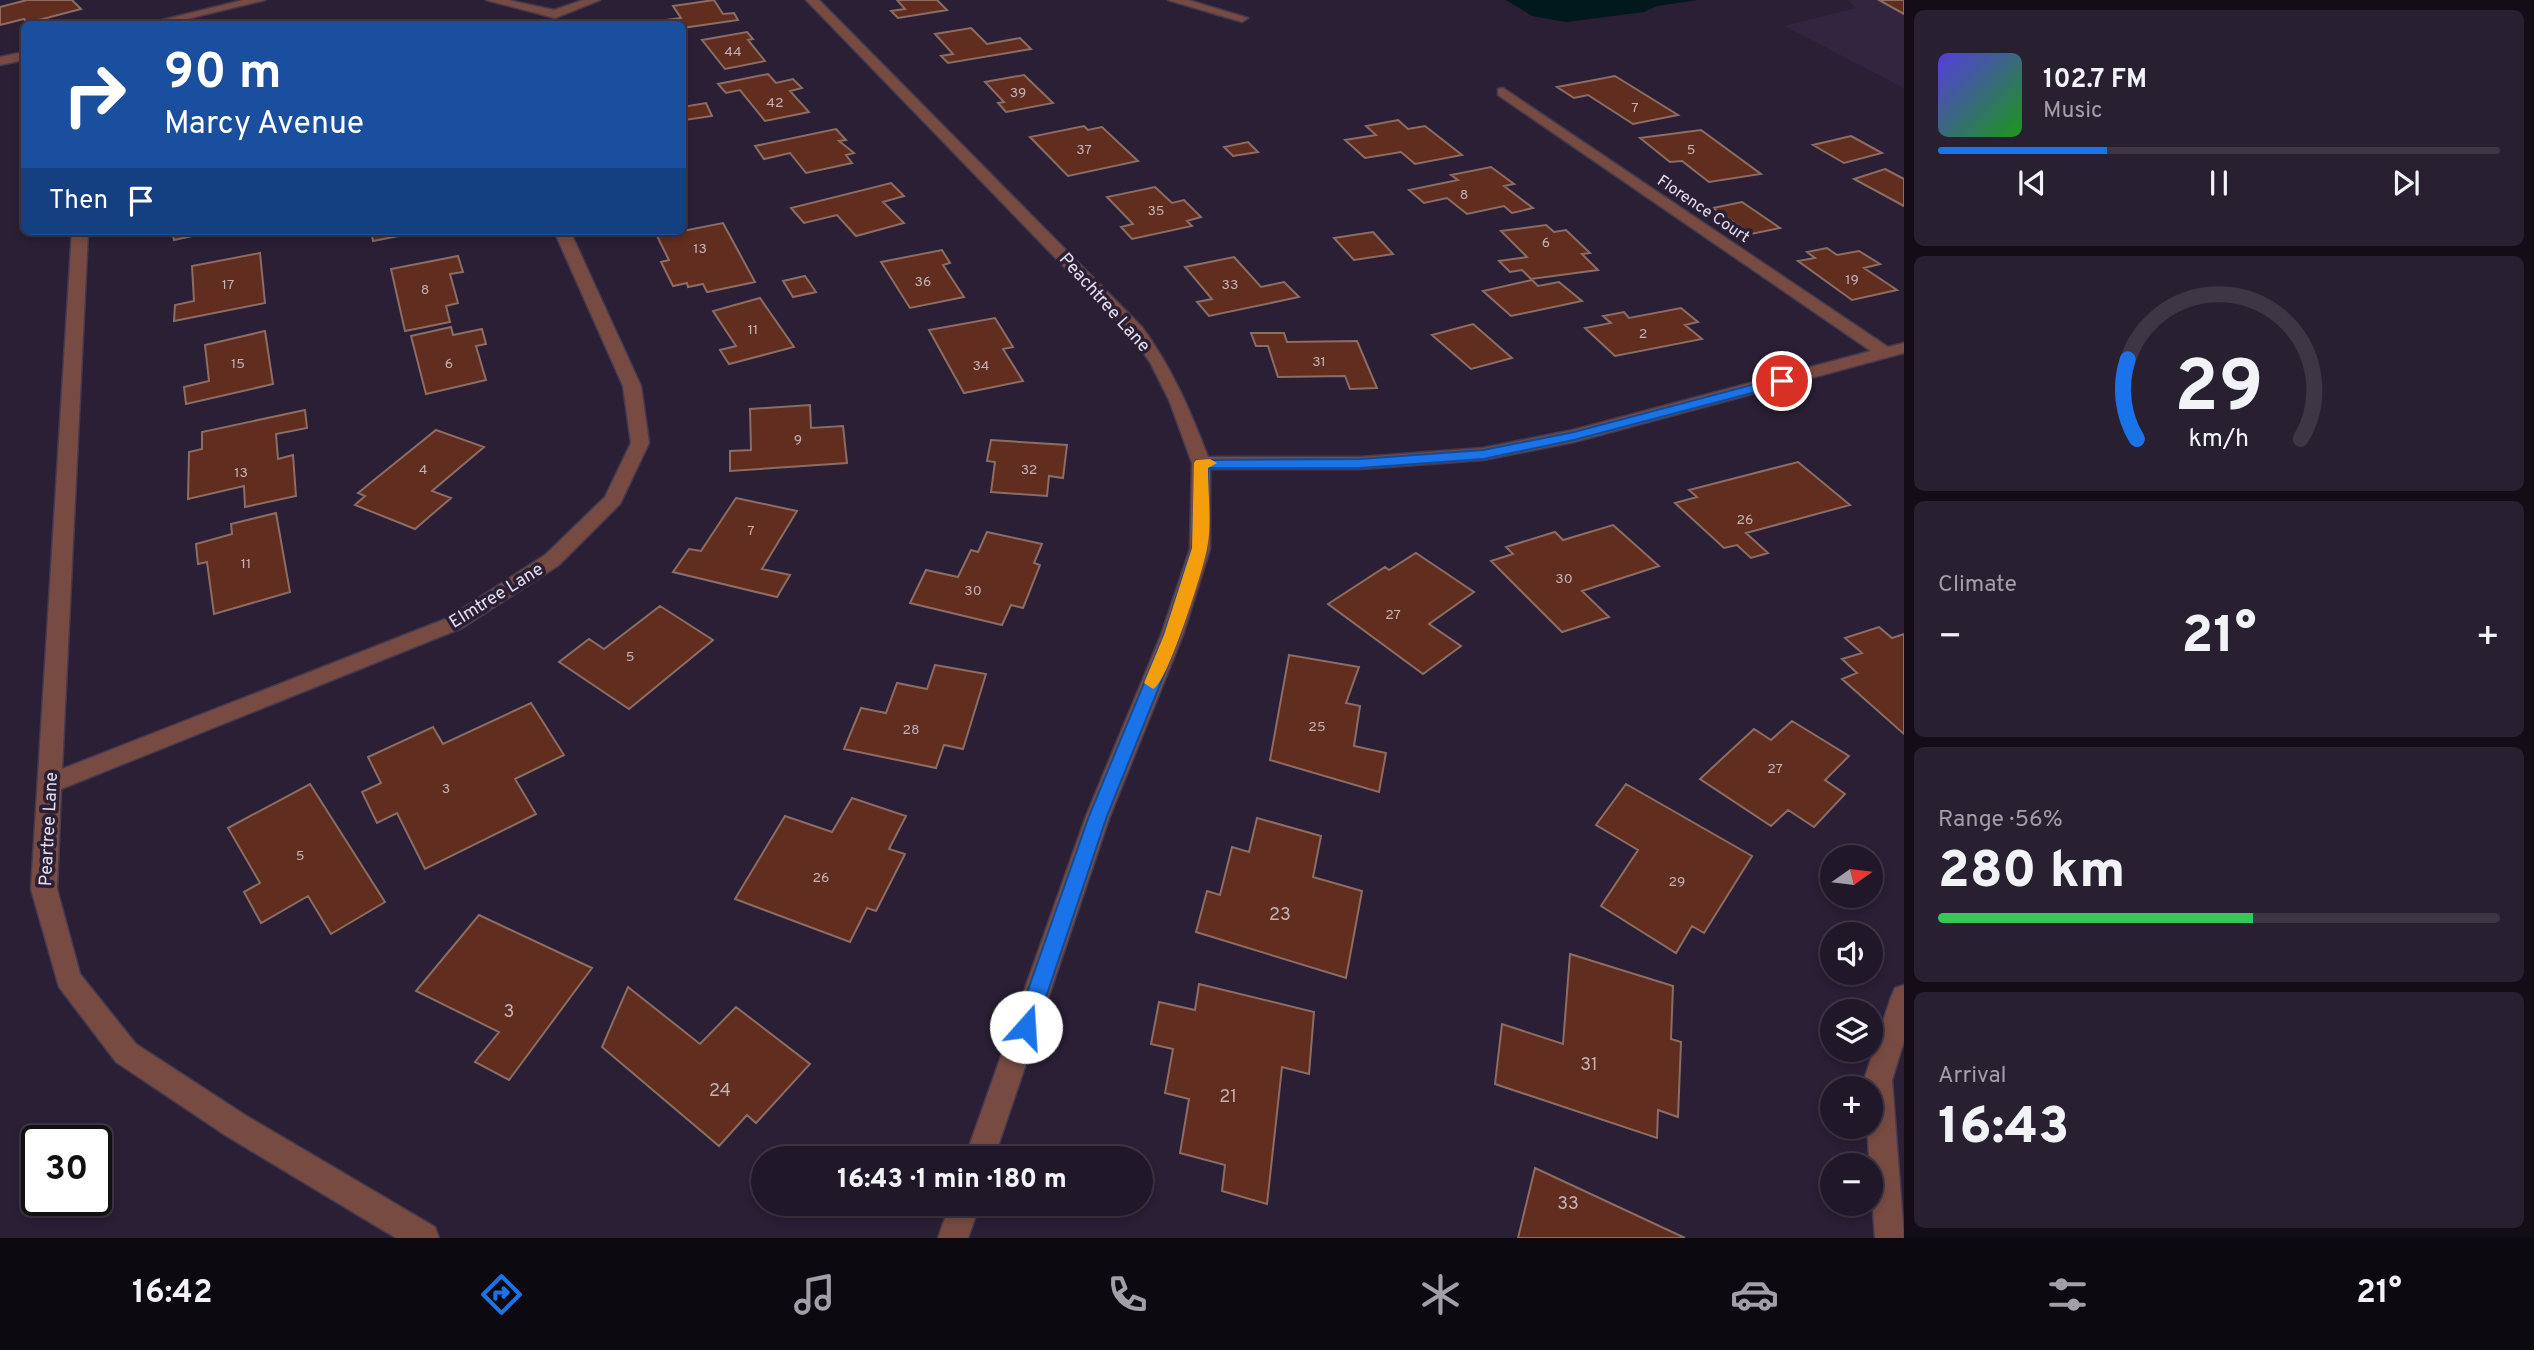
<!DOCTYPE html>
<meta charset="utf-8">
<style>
:root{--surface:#201728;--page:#282030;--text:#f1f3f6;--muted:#a29fa8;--line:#3d3645;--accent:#1a73e8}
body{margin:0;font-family:Overpass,sans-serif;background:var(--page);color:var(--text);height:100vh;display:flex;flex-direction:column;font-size:26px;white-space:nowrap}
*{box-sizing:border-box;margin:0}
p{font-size:23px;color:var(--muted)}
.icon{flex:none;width:38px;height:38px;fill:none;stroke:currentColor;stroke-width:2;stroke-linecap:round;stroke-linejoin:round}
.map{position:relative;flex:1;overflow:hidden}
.sheet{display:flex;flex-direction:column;gap:10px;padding:10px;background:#120d16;width:630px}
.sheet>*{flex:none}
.hud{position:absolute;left:21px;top:21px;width:665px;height:214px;border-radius:10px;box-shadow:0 4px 10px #0003,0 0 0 2px var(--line);background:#1a4fa0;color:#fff;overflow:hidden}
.needle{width:46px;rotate:76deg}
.fabs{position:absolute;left:1820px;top:845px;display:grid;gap:14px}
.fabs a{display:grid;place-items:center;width:63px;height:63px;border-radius:50%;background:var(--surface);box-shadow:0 4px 10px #0003,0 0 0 2px var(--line);font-size:35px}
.speed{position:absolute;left:21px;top:1125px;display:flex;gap:14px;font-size:35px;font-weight:700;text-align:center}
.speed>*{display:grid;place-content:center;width:91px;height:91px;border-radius:50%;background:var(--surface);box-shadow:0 4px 10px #0003,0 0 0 2px var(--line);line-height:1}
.speed .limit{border:4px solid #111;border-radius:10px;background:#fff;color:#111}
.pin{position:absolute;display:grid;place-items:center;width:60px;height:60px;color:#fff;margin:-30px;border:4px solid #fff;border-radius:50%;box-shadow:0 2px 7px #0007}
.me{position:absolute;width:77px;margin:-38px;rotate:19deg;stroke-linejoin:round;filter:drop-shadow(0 0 5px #0008)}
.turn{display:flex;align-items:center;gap:24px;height:147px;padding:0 28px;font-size:32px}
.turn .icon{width:91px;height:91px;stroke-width:2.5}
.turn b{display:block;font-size:49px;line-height:60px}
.then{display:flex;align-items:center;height:66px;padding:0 28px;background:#0003;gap:14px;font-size:26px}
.big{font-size:52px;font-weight:800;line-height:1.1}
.sheet .widget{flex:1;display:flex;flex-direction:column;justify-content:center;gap:10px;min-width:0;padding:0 24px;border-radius:10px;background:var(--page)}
.sheet .dial{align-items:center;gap:0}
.dial svg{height:182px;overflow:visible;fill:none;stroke:var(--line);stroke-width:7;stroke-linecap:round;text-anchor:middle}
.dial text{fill:var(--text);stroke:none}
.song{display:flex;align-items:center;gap:21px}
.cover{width:84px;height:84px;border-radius:10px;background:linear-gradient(135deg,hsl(250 70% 55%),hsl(120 70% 35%))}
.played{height:7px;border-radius:4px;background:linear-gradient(90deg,var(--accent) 30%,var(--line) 30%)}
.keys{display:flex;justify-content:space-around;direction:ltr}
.heat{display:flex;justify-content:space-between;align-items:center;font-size:38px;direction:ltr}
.charge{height:10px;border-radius:5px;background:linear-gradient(90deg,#34c759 56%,var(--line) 0)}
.trip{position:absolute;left:751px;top:1146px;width:402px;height:70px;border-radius:35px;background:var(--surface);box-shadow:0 4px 10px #0003,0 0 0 2px var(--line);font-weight:800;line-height:70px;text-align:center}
.tabs{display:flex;height:112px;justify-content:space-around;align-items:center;background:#0d0910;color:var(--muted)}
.tabs .icon{width:49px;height:49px}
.tabs .current{color:var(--accent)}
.tabs b{font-size:32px;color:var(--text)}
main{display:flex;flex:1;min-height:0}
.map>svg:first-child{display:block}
</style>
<main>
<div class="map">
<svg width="1904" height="1238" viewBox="0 0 1904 1238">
<rect width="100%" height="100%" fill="#2a1f35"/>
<path fill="#332440" d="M1847 0H1904V88L1784 26 1856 8Z"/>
<path fill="#01181d" d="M1506 0H1698L1657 6 1644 12 1566 22 1532 16Z"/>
<path fill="#612d1e" stroke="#8c6d64" stroke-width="2" d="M27 0H72L81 9 27 23 24 19 0 25V7Z
M714 0 723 14 734 13 738 20 682 28V24H667L665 20 681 18 673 6Z
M897 0H937L947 10 898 18 891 11 905 9Z
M1879 0H1904V14Z
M971 28 987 44 1020 38 1031 49 948 63 941 56 953 54 935 34Z
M747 32 753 39 748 40 765 61 725 69 702 40Z
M768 74 776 83 793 79 802 88 790 91 809 112 765 121 740 90 726 93 718 84Z
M1024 75 1053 103 1006 112 998 103 1004 102 985 82Z
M1615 76 1678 115 1633 124 1588 95 1574 98 1557 87Z
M706 103 712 116 685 120 682 107Z
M1398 120 1408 129 1425 126 1462 155 1415 164 1401 152 1365 158 1345 140 1376 135 1366 126Z
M1084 126 1088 130 1102 127 1138 161 1068 176 1030 137Z
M836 129 846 140 839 141 854 153 846 155 852 163 806 173 790 153 764 159 755 146Z
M1701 130 1761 174 1709 182 1682 161 1670 162 1640 138Z
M1851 136 1882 153 1844 163 1813 145Z
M1248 142 1258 152 1233 156 1224 147Z
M1491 167 1514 184 1504 186 1533 208 1512 213 1504 206 1467 214 1447 198 1424 203 1409 190 1458 180 1451 175Z
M1885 169 1904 179V206L1854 179Z
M891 183 904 196 883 202 904 223 856 236 837 215 804 223 791 208Z
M1155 187 1172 203 1184 200 1201 217 1187 221 1192 226 1132 239 1121 227 1133 224 1107 197Z
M1742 202 1780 228 1751 234 1713 208Z
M723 223 755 282 707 292 703 284 688 287 687 283 673 286 661 262 669 260 657 236Z
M1546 225 1554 232 1566 230 1590 253 1582 254 1598 270 1531 279 1522 270 1510 272 1499 261 1527 257 1501 231Z
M172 231H215L174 240Z
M371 231H424L373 241Z
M1373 232 1393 254 1354 260 1334 238Z
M1827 248 1837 255 1859 251 1880 264 1864 268 1897 290 1852 300 1798 261 1815 258 1807 252Z
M942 250 950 263 943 265 964 297 910 308 881 262Z
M260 253 265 303 174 321 175 305 194 301 192 266Z
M458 256 463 272 450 274 458 303 446 306 450 322 405 331 391 269Z
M1234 257 1261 287 1284 282 1299 297 1209 316 1197 302 1212 299 1185 267Z
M805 276 816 292 793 297 783 281Z
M1532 280 1538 286 1559 282 1582 301 1511 316 1483 291Z
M760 298 794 347 729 364 720 350 736 346 713 311Z
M1681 308 1698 322 1685 325 1702 339 1615 356 1585 328 1611 323 1603 316 1624 312 1629 318Z
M995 318 1013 347 1003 349 1023 381 964 393 929 330Z
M1473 324 1512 358 1471 369 1432 335Z
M451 327 453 335 482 329 486 344 476 346 486 380 426 394 411 336Z
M265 331 273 384 186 404 184 387 209 381 205 345Z
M1251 333H1284L1287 342 1357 341 1377 388 1350 389 1345 376 1278 377 1268 346H1256Z
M810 405 811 428 843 426 847 463 730 471V451L751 450 750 409Z
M305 410 307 428 276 434 278 459 293 455 296 496 245 507 244 486 188 499 189 452 202 449V432Z
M436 430 484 447 432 491 451 498 415 529 355 505 365 496 358 493Z
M991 440 1067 445 1063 478 1049 476 1047 496 991 492 995 462 987 461Z
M1798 462 1850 505 1746 533 1768 553 1751 558 1737 545 1724 548 1675 503 1697 497 1689 490Z
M736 498 797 511 762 569 790 575 777 597 673 572 689 549 701 551Z
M276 513 290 592 214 614 207 562 198 564 196 544 232 534 231 524Z
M1613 525 1659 566 1582 591 1609 617 1562 632 1491 561 1513 554 1506 547 1555 532 1563 540Z
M987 532 1042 544 1034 563 1040 565 1023 608 1011 605 1002 625 910 603 926 570 958 577 971 550 978 552Z
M1416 553 1474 592 1429 624 1461 646 1423 674 1328 604 1385 567 1389 570Z
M660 606 713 640 629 709 559 662 589 639 604 649Z
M1879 627 1892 638 1904 634V734L1842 679 1857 673 1842 659 1862 653 1845 638Z
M1289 655 1359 667 1346 703 1360 706 1354 746 1386 753 1379 792 1270 760Z
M935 665 986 674 963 749 944 745 936 768 844 749 861 708 886 713 897 683 927 689Z
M531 703 564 755 515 779 536 814 425 869 397 813 377 823 362 792 381 783 368 757 433 727 443 744Z
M1792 721 1849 756 1825 780 1845 794 1814 827 1788 810 1771 826 1700 779 1754 729 1771 740Z
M310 784 385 902 331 934 308 896 261 923 244 892 260 883 228 828Z
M1626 784 1752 856 1704 933 1692 926 1676 953 1601 906 1638 850 1596 825Z
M852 798 906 816 889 849 905 854 876 911 867 908 850 942 735 899 785 816 832 832Z
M1257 818 1321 836 1313 877 1362 891 1346 978 1196 932 1207 891 1220 895 1232 847 1249 852Z
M479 915 592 968 509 1080 475 1062 499 1032 416 991Z
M1570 954 1673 986 1671 1039 1681 1042 1678 1117 1658 1110 1657 1138 1495 1084 1502 1024 1563 1044Z
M1199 984 1314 1012 1309 1074 1282 1067 1267 1204 1222 1191 1225 1165 1180 1153 1189 1099 1165 1093 1173 1049 1151 1044 1159 1002 1195 1010Z
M628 987 700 1044 736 1007 810 1064 756 1123 747 1115 719 1146 602 1047Z
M1535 1168 1685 1238H1518Z"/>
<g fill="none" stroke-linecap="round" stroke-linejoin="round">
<g stroke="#443a4f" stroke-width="3">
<path id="lane" d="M1168 0H1188L1248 18 1242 22Z"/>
</g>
<g stroke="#443a4f" stroke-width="3">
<path id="street" d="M243 0H265L166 24H146Z
M486 0H508L554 10 583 0H600L555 18Z
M806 0H819L1142 327C1172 368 1190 410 1208 457H1360L1483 448 1573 430 1871 351 1498 95V89L1503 88 1888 347 1904 343V353L1574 442 1483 460 1360 469H1210V549L1183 635 1110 816 994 1158H965L1086 816 1161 635 1190 549 1192 463 1169 400 1150 362 1130 335Z
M24 52V60L0 65V57Z
M72 231H88L62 769 448 618 545 555 605 497 631 443 623 386 554 231H570L641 386 649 443 620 504 559 565 462 628 61 789 57 889 80 974 136 1044 245 1115 435 1227 439 1238H396L225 1135 116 1062 59 987 31 889Z
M1904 985V1041L1892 1080 1904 1238H1875L1867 1127H1871V1088H1865L1864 1080 1891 997 1895 988Z
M950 1204H980L968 1238H938Z"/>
</g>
<use href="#lane" fill="#784b42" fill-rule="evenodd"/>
<use href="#street" fill="#784b42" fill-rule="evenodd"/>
</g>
<path fill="#1a73e8" stroke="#114b97" stroke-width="2" d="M1782 377 1786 378V384L1574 440 1483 459 1360 468H1208L1207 548 1180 635 1107 816 1036 1027 1033 1034 1026 1036 1018 1034 1015 1027 1089 816 1164 635 1192 548 1196 460 1360 459 1483 450 1574 432Z"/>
<path fill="#f59e0b" d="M1210 459 1217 463 1208 468C1208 494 1212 524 1207 549 1203 570 1167 685 1153 689L1144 683 1164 635 1192 548 1194 463 1196 460Z"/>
<g text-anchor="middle" stroke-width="7" stroke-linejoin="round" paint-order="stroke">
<g font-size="14" fill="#c4b2b9">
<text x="733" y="56">44</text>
<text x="1018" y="97">39</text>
<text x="775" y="107">42</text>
<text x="1635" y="112">7</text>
<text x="1084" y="154">37</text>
<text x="1691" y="154">5</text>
<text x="1464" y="199">8</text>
<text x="1156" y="215">35</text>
<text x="1546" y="247">6</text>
<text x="700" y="253">13</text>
<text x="1852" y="284">19</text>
<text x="923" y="286">36</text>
<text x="228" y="289">17</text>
<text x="1230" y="289">33</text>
<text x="425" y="294">8</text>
<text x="753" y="334">11</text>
<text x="1643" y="338">2</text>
<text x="1319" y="366">31</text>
<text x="238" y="368">15</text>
<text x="449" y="368">6</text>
<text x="981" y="370">34</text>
<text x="798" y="444">9</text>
<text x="423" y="474">4</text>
<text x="1029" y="474">32</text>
<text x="241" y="477">13</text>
<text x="1745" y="524">26</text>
<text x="751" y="535">7</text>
<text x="246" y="568">11</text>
<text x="1564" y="583">30</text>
<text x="973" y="595">30</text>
<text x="1393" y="619">27</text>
<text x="630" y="661">5</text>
<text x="1317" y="731">25</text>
<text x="911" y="734">28</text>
<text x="1775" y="773">27</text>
<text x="446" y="793">3</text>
<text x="300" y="860">5</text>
<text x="821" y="882">26</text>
<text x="1677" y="886">29</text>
</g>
<g font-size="16" fill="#e5deed" stroke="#2a1f35">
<text transform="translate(1704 208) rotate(34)" y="6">Florence Court</text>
</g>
<g font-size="18" fill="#e5deed" stroke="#2a1f35">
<text transform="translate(1105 302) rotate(48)" y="6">Peachtree Lane</text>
<text transform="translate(496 595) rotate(-32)" y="6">Elmtree Lane</text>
<text transform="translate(48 829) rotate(-87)" y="6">Peartree Lane</text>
</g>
<g font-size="18" fill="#c4b2b9">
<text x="1280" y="920">23</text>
<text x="509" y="1017">3</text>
<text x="1589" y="1070">31</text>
<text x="720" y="1096">24</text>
<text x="1228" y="1102">21</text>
<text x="1568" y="1209">33</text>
</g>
</g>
</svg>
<div class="fabs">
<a><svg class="needle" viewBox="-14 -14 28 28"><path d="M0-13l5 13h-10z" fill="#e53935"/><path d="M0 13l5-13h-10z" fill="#a29fa8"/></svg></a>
<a><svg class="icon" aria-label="sound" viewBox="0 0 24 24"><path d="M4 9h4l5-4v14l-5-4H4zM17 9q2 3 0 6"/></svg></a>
<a><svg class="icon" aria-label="layers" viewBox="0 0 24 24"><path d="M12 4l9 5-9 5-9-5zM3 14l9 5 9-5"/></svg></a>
<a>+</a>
<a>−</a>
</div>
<div class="speed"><div class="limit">30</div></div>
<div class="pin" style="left:1782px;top:381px;background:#d93025"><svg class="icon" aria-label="arrive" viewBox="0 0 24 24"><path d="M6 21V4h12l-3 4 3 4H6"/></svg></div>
<svg class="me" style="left:1026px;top:1027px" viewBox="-20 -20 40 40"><circle r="19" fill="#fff"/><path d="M0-13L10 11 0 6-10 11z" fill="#1a73e8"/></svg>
<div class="trip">16:43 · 1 min · 180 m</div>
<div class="hud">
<div class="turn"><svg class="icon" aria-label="right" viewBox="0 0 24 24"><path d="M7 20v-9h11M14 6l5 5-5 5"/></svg><div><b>90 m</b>Marcy Avenue</div></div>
<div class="then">Then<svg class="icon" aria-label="arrive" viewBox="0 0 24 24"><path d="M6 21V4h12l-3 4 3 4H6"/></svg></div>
</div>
</div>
<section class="sheet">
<div class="widget">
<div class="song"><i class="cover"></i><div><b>102.7 FM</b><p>Music</p></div></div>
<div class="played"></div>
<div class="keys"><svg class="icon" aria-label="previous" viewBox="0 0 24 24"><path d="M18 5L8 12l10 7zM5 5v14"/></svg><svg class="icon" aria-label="pause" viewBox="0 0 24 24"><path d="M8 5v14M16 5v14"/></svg><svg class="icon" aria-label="next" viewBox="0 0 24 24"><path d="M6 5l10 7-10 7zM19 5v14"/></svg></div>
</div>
<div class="widget dial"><svg viewBox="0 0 100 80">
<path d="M14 69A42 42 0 1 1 86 69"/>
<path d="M14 69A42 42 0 0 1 10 34" stroke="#1a73e8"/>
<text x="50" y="56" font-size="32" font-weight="700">29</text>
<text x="50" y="72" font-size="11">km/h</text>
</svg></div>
<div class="widget"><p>Climate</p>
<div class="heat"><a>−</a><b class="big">21°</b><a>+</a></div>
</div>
<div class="widget"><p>Range · 56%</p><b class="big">280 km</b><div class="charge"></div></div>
<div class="widget"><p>Arrival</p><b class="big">16:43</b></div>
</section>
</main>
<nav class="tabs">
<b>16:42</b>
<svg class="icon current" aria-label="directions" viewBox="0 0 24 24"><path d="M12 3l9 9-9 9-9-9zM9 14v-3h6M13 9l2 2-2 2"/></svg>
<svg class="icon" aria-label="music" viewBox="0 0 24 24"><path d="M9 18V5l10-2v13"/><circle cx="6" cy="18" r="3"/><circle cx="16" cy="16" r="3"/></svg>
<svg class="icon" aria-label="phone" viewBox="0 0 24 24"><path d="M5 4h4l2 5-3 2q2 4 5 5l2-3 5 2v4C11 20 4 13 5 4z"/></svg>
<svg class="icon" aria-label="climate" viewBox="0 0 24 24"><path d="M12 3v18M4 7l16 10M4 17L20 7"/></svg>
<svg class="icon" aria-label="car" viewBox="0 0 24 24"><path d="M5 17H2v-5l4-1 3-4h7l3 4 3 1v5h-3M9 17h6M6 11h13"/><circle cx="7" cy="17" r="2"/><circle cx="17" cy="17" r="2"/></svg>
<svg class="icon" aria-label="filters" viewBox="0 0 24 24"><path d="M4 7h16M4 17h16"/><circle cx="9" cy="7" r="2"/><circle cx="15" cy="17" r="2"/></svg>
<b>21°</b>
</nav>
